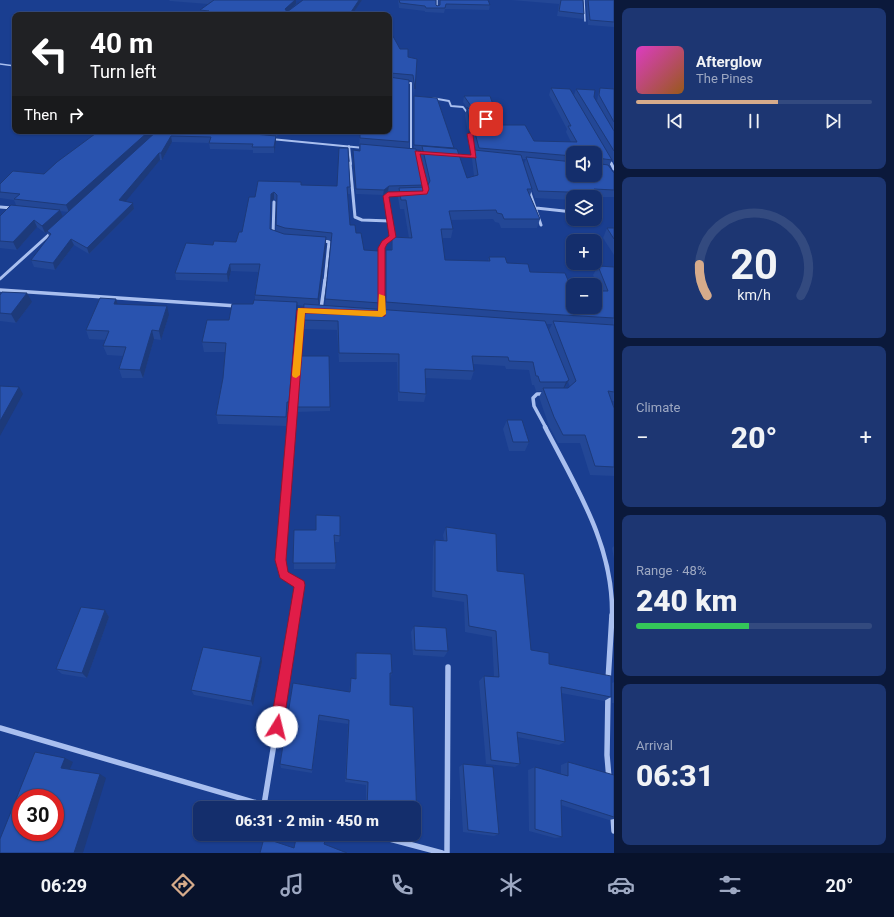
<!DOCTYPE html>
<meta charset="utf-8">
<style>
:root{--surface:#142e6c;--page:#1d3672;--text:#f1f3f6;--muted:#9da8c2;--line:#334a7f;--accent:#d6ab8b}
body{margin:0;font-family:Roboto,sans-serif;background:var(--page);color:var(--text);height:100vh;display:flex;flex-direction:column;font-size:15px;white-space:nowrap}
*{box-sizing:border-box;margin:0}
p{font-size:13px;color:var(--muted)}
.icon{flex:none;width:22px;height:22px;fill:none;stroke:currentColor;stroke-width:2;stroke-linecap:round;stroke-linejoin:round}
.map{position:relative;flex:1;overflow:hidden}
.panel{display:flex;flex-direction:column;gap:8px;padding:8px;background:#0b193b;width:280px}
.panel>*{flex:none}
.hud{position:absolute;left:12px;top:12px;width:380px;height:122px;border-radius:8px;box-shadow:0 1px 3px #0004,0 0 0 1px var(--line);background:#202124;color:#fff;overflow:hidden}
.controls{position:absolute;left:566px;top:146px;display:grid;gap:8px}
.controls a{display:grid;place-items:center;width:36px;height:36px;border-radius:8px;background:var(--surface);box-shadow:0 1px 3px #0004,0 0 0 1px var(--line);font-size:20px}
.speed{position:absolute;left:12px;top:789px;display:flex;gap:8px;font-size:20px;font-weight:700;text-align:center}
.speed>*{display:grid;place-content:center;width:52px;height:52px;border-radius:50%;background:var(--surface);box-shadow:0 1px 3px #0004,0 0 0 1px var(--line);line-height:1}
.speed .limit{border:6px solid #d22;background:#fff;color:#111}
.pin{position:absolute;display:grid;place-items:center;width:34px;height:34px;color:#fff;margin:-17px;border-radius:8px;box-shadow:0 2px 6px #0006}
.me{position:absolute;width:44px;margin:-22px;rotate:9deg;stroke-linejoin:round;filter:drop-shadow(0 0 3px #0008)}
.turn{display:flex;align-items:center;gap:14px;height:84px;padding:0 12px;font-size:18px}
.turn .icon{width:52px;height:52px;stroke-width:2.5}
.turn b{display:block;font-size:28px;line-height:34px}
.then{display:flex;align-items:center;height:38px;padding:0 12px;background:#0003;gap:8px;font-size:15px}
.big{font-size:30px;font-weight:800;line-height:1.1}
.panel .widget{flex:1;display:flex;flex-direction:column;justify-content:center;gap:6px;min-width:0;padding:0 14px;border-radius:8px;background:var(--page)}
.panel .dial{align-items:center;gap:0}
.dial svg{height:104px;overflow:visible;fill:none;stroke:var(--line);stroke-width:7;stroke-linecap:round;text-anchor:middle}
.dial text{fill:var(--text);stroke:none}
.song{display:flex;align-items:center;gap:12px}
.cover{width:48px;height:48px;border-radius:6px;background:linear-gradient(135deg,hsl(310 70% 55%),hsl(30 70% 35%))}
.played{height:4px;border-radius:2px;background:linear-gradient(90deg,var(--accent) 60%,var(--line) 60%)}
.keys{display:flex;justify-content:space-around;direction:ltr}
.heat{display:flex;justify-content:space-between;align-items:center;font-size:22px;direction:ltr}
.charge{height:6px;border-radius:3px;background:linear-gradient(90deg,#34c759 48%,var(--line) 0)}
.trip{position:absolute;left:193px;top:801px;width:228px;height:40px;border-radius:8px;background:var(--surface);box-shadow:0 1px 3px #0004,0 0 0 1px var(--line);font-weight:800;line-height:40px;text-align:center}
.tabs{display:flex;height:64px;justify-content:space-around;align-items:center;background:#08122b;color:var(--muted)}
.tabs .icon{width:28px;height:28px}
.tabs .active{color:var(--accent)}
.tabs b{font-size:18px;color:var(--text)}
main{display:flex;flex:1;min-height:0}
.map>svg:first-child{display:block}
</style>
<main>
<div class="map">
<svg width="614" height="853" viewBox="0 0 614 853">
<rect width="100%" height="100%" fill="#1a3e90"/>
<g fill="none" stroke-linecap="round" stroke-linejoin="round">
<path stroke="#a9bfef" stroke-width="1.5" d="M437 0V9
M584 0 585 21
M0 64 15 66"/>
<path stroke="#a9bfef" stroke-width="2" d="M404 83H411V151
M432 98 449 101 451 106 463 107 469 115
M271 139 364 148
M349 146 351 164
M417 152 420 164
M454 155 477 157
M474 156 470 134 478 132 486 119 479 117
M608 159 611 164"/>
<path stroke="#a9bfef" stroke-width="3" d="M350 163 355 217 362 220 390 221
M420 163 426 189 425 192
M611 163 614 169
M529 190 541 225
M0 207 12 208
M536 208 573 212
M273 235 274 202
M321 240 329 242 325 281
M0 279 53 231
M382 281 381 247 392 237 386 196 388 194H403"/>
<path stroke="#a9bfef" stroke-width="3.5" d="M381 280 382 313
M0 290 237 306
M321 309 325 280
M293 310 308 311
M544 394H537L533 398 534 406 546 428
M291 428 301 310"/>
<path stroke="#a9bfef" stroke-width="4.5" d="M291 427 280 560 284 575 300 585 295 616
M545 427C576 487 614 546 612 616"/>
<path stroke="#a9bfef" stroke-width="5.5" d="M608 681 612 615
M608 694 607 755 609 779
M0 728 274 808
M264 805 295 615
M613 815 614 831
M371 834 442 853
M447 853 448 667"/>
</g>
<path fill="#234796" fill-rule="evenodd" d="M169 0H296V4L287 12 303 0H362L352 15H202L200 14V10L208 4 170 1Z
M398 0H436V5L437 6 439 5V0H488L490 5 489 10 445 9 444 13 425 12V11L399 8Z
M511 0H583L584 14 583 19 557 16 559 4Z
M586 0H614V27L588 25Z
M389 29 400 49 408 57 417 59 414 95 412 81 409 80V148L414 149V96L454 149 467 178 474 176 472 159 474 150 476 151 473 136 474 131 468 133 465 115 467 108 463 102 464 96H490L500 125 534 141 571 142 566 132 567 129 549 95 551 88 574 95 576 89 594 97 597 101 598 95 600 88 614 89V163L612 160 609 166 613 172 614 170V197H573V200L535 198 524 164 526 159H522L532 189 530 196 540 219 537 228H501L499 223 495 222 493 219 451 220 453 229 451 238H442L445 260 488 261 489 257 530 272 572 290 600 291 593 275 598 266 614 267V401H611L614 408V476L590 475 580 443H558L549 426 539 397 542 391H536L534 385H532L529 370 506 369 505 366 473 364 474 371 471 380 425 378 426 394 424 402 398 401 397 362H339L337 330 303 329V320L304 306 297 305 298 312 289 412H287L286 426 218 424 216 415 223 378 225 352H204L202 342 229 320 253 304 255 300V295L258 272 231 271 228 282 176 280 175 273 213 245 236 242 242 232 255 197 301 185 350 187V194H348L350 225 356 233 364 250 380 303 379 309H385L384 259 386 250H391L392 237 409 238 404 209H400L398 197 399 191H388L383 195 356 194 353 155V150L359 151 360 131H389ZM483 117 487 118 482 127 477 128 482 121ZM416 149 421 150 420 155 428 186 427 187H423L424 185ZM573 153H595L573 175ZM274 199 276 201V231L271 230V202ZM326 240H331L325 305H319ZM546 324H552L549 330ZM568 382 570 387 568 388H565Z
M99 131H278L277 137H276V142L274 153H253V150L210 149 209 143 172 142 162 160H160L125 201 133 203 134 209 89 254 74 245 55 270 34 267 31 260 49 236 47 231 45 233 37 227 17 250 0 248V216L16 205 14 200 0 198V184L44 174ZM60 211 68 212 63 217Z
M607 228H614V255L603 238Z
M0 295 32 302 16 323 0 321Z
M118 304 169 315 161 340 154 339 143 378H122L119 369 123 356 107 355 103 346 106 340 89 339 86 330Z
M296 407H330V411L296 412Z
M507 420 529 442 525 451H509L503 429Z
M446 527 497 571 531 650 549 664 611 697 604 701 561 693 565 742 559 745 517 737 520 764 515 767 486 764 479 681 484 676 494 677 492 637 465 632 464 602 432 597 433 547 435 540 444 541 443 535Z
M294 530 340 536 339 542H335L336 563 335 569H294Z
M614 546V559L612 548Z
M105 610 109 617 87 678 62 674 56 669Z
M414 626 448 651 444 657 413 655 411 632Z
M356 653 391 654 392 673 390 679V705L413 707 417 821 414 823V808H366V785L345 782 348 724 319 720 312 773 281 768 280 764 293 683 349 692 350 683 351 678 355 679V658Z
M262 662 253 706 194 695 191 690Z
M614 682V703H612V683Z
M568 762 614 780V819L609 820 561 805 562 837 555 838 529 831 528 770 535 767 561 774V765Z
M463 764 499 834 494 836 463 832 459 767Z"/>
<path fill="#1d3a7a" d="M295 0H296V4L285 14V9Z
M359 0H362L352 15H349Z
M484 113 482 121 476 130 474 129V131L468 133 470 125Z
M149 131H157L69 212 66 205Z
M171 136 172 142 162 160 161 153Z
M276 136V142L274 153V147Z
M159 153 160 160 121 207 119 200Z
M389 186 388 191 383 195 384 190Z
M274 192V199L271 202V237V194Z
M133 203 134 209 89 254 87 248Z
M60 210 63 217 45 233 42 226Z
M34 220 37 227 17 250 13 242Z
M326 237V245L318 307V299Z
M71 239 74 245 55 270 53 263Z
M230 264 231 271 228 282 227 274Z
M27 293 32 302 16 323 11 314Z
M116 299 119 308 114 304Z
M297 302 298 312 289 412V402Z
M167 306 169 315 161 340 159 331Z
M152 330 154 339 143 378 140 370Z
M569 380 564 389 562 391 566 382Z
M19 387 23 394 0 436V421Z
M105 610 109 617 87 678 82 673Z
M261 657 262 662 253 706 251 701Z
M65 758 73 762 69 771 61 768Z
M100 774 106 778 83 853H74Z"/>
<path fill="#2953af" stroke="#1d3a7a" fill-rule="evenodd" d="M214 0H295L285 9 287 12 303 0H359L349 15H202L209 11 200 10Z
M399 0H436V5L437 6 440 5V0H488L490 5 446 4 445 8H426L425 6 400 3Z
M561 0H583L584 14 559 11Z
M588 0H614V22L590 20Z
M389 29 400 49H408V57L417 59 415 89 413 75 390 73 389 74Z
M389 77 409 80V142L360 138V131H389Z
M551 88 570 89 612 160 597 158 595 163 608 165 614 173V190L594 189 597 193 538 191 526 157 573 162V175H595V153H573V156L479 148 474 129 482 127 490 112 471 106 464 96H490L500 125H525L534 141 577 142 568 126H571Z
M600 88 614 89V122L599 95Z
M576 89 595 90 594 97 614 131V151Z
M414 96 437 98 454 148 414 145Z
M467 107 469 109 484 113 478 122 470 125Z
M99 131H149L66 205 14 199 20 194 0 192V184L13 171 44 174 57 162Z
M157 131H221L276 136 274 147H252L253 144 209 143 211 137 171 136 161 153H159L119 200 133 203 87 248 71 239 53 263 31 260 51 234 47 231Z
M360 144 416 149 424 185 389 186 384 190 356 189 353 150 360 151Z
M422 146 457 149 467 178 478 175 474 150 521 155 532 189H527L540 219H504L502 214 497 213 496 210 449 211 453 229H441L445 260 490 261 489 257H505L507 263 528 264 530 272 565 273 572 290H573V307H595V291H608L598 266 614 267V318L513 312 386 302V250H392V237L412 238 406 200H401L399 188 427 187 430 181Z
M339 148H348L350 187H347L350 225H355L356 233H361L364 250 379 251 380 303 325 299 332 233 285 228 276 225 277 195 274 192 271 194 270 229 284 234 326 237 318 299 255 295 260 264H230L227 274 175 273 186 243 213 245 214 241 236 242 239 232H242L249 197H255L258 181 301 182V185L337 186Z
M11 205 60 210 42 226 34 220 13 242 0 241V216Z
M607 228H614V239Z
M2 292 27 293 11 314 0 313V295Z
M100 298 116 299 114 304 167 306 159 331 152 330 140 370 119 369 126 347 103 346 109 331 86 330Z
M254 300 297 302 289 402H287L286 417 216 415 223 378 226 343 202 342 207 320H229L232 304H253Z
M304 304 545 321 569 380 566 382H540L538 376H536L533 362 509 361 508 357 472 356 474 371 425 369 426 394 399 392V354L339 353 338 321 303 320Z
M553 321 614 325V392L608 391 614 408V467L595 466 585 435H563L554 417 543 388H568L576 381Z
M300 356H329L330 407H296Z
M0 386 19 387 0 421Z
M507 420H522L529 442H513Z
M316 515 340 516V536L334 535 336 563H293L294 530H316Z
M446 527 496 534 497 571 524 574 531 650 549 653V664L611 676V697L561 687 565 742 517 732 520 764 491 760 484 676 499 677 496 631 469 626 467 595 435 591V540L447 541Z
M81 607 105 610 82 673 56 669Z
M414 626 446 628 448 651 415 650Z
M203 647 261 657 251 701 191 690Z
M356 653 391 654 392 673H390V705L413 707 417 821H414V808H367L368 782 346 779 349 720 319 715 312 770 280 764 293 683 350 692 351 678 356 679Z
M35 752 65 758 61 768 100 774 74 853H0V839ZM21 798H55V832H21Z
M568 762 614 775V817L561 800 562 837 535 829V767L568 776Z
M463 764 493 767 499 834 468 830Z
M297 834H307L325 841 324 844 347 853H260L264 838 294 848Z"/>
<path fill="#e11d48" stroke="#92132f" d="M484 118 488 119 479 133 473 135 476 158 420 154 429 189 427 194 389 197 396 237 387 244 385 248V316L305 313 286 560 288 572 304 581 305 585 283 727 281 731 277 733 272 731 270 727 294 587 280 578 275 560 297 310 301 308 378 311V248L382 241 389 236 383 196 388 192 423 191 415 151 471 155 467 134 476 131Z"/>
<path fill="#f59e0b" d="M379 294 385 296 386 314 382 317 305 313 300 375 296 378 293 377 292 375 298 308 378 311Z"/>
</svg>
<div class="controls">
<a><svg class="icon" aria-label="sound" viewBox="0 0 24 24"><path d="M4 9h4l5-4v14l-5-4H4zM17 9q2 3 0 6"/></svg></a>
<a><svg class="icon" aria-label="layers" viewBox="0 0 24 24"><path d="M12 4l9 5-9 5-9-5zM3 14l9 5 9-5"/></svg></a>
<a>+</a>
<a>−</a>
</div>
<div class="speed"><div class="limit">30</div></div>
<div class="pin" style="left:486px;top:119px;background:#d93025"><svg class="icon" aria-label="arrive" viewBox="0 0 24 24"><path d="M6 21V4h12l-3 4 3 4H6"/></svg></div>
<svg class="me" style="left:277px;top:727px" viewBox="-20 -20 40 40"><circle r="19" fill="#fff"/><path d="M0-13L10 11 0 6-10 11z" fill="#e11d48"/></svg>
<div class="trip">06:31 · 2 min · 450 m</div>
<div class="hud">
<div class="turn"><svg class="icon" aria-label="left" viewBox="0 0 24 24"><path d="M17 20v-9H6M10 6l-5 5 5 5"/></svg><div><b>40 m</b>Turn left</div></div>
<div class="then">Then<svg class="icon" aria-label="right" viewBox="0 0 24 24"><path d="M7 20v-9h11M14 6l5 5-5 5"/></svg></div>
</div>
</div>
<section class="panel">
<div class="widget">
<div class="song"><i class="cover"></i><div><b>Afterglow</b><p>The Pines</p></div></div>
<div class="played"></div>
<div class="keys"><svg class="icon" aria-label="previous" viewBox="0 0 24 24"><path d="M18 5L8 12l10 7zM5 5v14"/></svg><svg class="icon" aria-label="pause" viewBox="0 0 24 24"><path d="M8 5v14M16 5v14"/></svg><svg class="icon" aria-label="next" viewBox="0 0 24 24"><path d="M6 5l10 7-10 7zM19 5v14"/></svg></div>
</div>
<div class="widget dial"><svg viewBox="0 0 100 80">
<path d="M14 69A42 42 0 1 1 86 69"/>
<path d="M14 69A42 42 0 0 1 8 45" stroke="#d6ab8b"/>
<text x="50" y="56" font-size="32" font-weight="700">20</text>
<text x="50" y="72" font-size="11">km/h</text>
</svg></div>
<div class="widget"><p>Climate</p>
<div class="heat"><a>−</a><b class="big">20°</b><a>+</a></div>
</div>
<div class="widget"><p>Range · 48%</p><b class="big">240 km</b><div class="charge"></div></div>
<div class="widget"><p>Arrival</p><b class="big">06:31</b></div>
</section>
</main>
<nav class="tabs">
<b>06:29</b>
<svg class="icon active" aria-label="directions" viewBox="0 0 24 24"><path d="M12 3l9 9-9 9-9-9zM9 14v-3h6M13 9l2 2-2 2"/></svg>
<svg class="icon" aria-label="music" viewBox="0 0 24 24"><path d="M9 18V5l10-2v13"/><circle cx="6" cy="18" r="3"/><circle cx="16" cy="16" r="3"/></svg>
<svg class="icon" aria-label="phone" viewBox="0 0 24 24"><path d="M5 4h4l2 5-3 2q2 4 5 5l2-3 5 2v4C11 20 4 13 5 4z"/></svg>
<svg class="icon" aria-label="climate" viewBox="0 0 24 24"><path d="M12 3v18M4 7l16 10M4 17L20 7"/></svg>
<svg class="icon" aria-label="car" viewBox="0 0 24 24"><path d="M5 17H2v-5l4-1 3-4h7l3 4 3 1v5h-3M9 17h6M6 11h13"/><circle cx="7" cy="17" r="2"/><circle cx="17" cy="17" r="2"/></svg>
<svg class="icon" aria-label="filters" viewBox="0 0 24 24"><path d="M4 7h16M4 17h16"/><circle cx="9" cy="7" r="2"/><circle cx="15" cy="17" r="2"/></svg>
<b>20°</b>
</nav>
